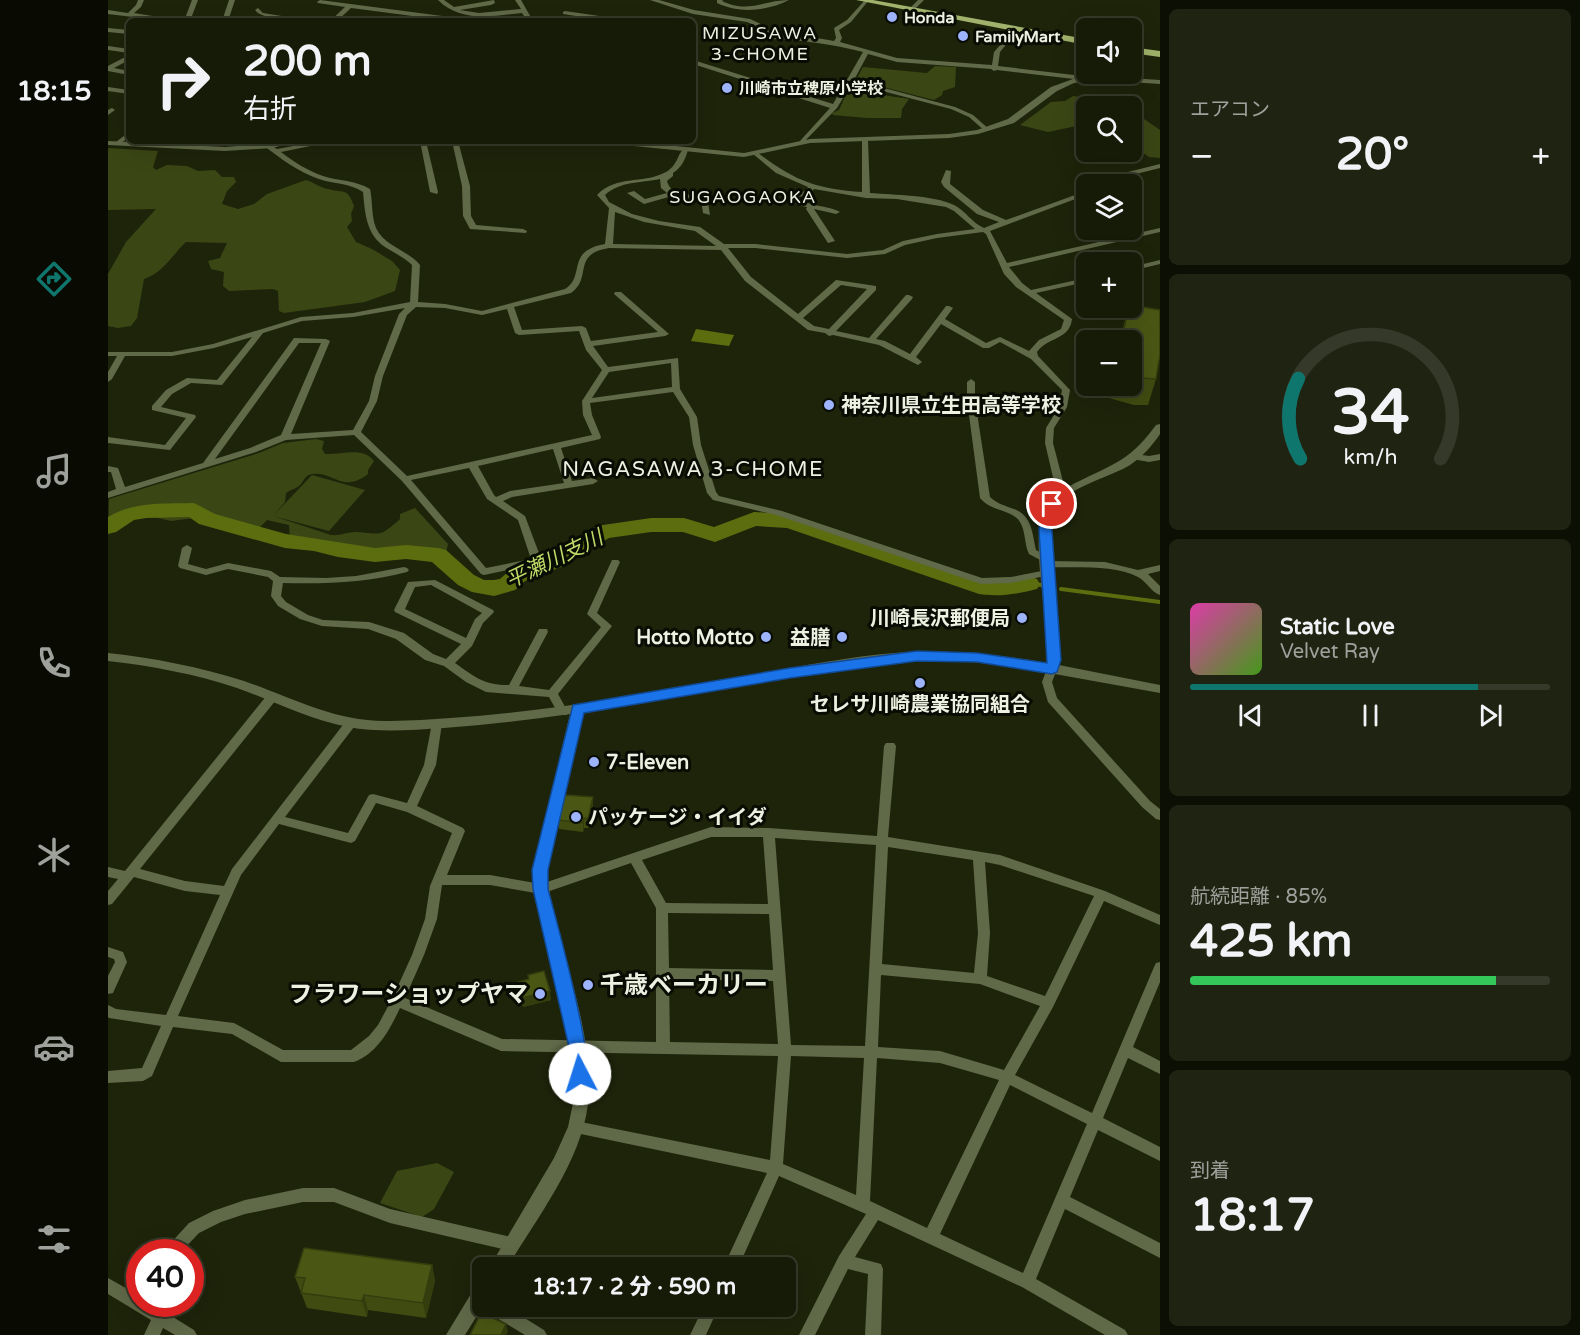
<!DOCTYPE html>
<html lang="ja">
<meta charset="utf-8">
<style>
:root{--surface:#161b08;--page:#1f2412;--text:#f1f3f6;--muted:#9ea19c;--line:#353929;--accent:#0f766e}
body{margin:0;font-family:"Varela Round","Noto Sans JP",sans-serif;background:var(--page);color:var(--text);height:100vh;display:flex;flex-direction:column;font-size:22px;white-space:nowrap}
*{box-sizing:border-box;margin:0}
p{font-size:20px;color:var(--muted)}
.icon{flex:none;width:33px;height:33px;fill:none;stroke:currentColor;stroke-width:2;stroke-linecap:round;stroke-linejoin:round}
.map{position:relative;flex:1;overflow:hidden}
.drawer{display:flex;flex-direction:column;gap:9px;padding:9px;background:#0c0f04;width:420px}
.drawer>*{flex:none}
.banner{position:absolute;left:18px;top:18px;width:570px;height:126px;border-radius:9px;box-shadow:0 6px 24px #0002,0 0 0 2px var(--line);background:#161b08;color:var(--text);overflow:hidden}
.tools{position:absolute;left:968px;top:18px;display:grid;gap:12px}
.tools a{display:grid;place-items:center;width:66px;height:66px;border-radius:9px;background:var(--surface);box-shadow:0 6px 24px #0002,0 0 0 2px var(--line);font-size:30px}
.speed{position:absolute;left:18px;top:1239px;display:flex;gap:12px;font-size:30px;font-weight:700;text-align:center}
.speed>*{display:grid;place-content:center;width:78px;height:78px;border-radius:50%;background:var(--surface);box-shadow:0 6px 24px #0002,0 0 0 2px var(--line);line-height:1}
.speed .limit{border:9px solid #d22;background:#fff;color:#111}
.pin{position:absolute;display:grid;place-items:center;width:51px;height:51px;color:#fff;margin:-26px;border:3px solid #fff;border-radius:50%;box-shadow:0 2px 6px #0007}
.me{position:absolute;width:66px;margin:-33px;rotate:355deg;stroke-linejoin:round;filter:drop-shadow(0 0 4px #0008)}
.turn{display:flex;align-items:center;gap:21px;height:126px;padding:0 18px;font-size:27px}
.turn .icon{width:78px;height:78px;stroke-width:2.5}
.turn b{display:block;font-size:42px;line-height:51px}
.big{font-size:45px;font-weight:800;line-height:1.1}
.drawer .card{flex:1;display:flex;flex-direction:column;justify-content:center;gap:9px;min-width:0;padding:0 21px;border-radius:9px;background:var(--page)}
.drawer .dial{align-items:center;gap:0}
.dial svg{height:156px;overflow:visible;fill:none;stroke:var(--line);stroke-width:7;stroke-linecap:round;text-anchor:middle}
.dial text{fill:var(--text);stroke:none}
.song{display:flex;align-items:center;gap:18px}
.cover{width:72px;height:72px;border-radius:9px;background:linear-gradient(135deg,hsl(320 70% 55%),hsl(100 70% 35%))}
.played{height:6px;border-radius:3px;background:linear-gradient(90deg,var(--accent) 80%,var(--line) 80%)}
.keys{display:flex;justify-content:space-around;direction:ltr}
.heat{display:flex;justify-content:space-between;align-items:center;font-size:33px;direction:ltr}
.charge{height:9px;border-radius:4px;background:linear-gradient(90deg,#34c759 85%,var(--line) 0)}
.trip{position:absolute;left:364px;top:1257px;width:324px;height:60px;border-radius:9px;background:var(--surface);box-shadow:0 6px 24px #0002,0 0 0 2px var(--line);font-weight:800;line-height:60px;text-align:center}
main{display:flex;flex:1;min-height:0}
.menu{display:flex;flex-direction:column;width:108px;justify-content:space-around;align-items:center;background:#090b03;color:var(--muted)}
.menu .icon{width:42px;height:42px}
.menu .selected{color:var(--accent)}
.menu b{font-size:27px;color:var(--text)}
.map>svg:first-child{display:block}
</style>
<main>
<nav class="menu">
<b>18:15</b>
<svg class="icon selected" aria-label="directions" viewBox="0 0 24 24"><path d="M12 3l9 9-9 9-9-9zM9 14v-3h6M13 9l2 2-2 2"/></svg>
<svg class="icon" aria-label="music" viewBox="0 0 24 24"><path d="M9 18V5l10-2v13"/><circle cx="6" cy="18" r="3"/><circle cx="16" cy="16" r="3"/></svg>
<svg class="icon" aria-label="phone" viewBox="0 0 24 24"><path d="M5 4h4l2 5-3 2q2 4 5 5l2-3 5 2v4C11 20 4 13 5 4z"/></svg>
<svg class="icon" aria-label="climate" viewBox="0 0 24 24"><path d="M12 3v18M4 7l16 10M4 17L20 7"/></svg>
<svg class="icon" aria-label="car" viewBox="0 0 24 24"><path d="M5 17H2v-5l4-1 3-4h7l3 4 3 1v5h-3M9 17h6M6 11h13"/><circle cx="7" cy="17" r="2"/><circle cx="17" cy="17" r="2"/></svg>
<svg class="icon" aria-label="filters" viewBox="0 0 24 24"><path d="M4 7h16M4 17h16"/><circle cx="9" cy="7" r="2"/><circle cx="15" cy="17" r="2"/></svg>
</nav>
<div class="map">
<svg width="1052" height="1335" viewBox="0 0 1052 1335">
<rect width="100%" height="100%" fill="#1e240a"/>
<path fill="#3b4615" d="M827 66 848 67 847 87 835 91 834 95 826 100 748 80 755 67 819 73Z
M747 85 775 95 801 99 794 109 793 118H759L725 115 724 113 731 110 741 88Z
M991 94 1006 98 1018 106H978V124L940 132 912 125 943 102 957 101 965 96 988 99Z
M1023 110 1052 130V158L1041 157 1023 144Z
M0 148 50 151 45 167 48 170 59 165 79 166 90 171 107 170 114 177H126L128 182 119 191 114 204 130 209 146 204 159 194 198 180C205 182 213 188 220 189 237 194 239 187 246 206L243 214 244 221 239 227 248 242 264 249 284 261 292 270 287 291 257 302 176 313 171 311 170 291 165 289 121 291 115 286 116 272 103 269 100 261 112 258 119 243 78 242C64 255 55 273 36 279L29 318 23 326 10 328 0 326V274L18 242 48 209 0 210Z
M208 439 216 441 214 449 217 454C234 455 255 446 266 461L260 470V474C234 494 226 471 204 474 196 475 196 482 191 486 187 489 182 490 178 493L177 502 166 515 204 475 257 490 221 531 165 516 223 535C232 536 239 532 248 532 273 533 270 539 292 519V514L307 508 340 544 338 553 324 560 307 556H250L221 549 187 547 182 538 181 525 159 520 152 527 144 529 105 518H86L63 521 37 515 10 524 0 532 1 499 151 453 175 443Z
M329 1163 346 1172 326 1209 314 1217 272 1203 289 1171Z"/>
<path fill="#5c6d0f" d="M588 329 626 335 621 346 583 341Z"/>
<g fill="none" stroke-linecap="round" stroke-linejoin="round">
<path stroke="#5c6d0f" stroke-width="4" d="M921 584 935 585
M953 589 1052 602"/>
<path fill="#5c6d0f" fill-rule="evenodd" d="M86 503 107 514 178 534 267 548 298 545 330 548 338 550 366 575 376 580H386L392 579 401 571 437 557 487 527 495 525 543 518H576L606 527 646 512 681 514 874 579 921 576 929 579 932 584 929 589C911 594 889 597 871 594L679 528 648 526 607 542 575 532H543L501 538 453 567 417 581 407 590 386 596 364 592 350 585 324 562 298 559 267 562 230 557 206 551 177 548 91 524 81 517 38 518 26 520 8 532 0 534V517C26 501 56 504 86 503Z"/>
<path fill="#606948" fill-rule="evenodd" d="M30 0H36L33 7 26 13 75 21H58L0 14V10L20 13 28 5Z
M84 0H90L82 21H76Z
M121 0H127L120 21H114Z
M212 0 357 19 360 21H343L243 8 229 21H222L237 7 210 3 209 2Z
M330 0H336L346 7 386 0 387 3 383 5 352 10 371 13 413 9 407 0H413L425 21H419L414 13C385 16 353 23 330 0Z
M542 0H551L586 10 642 19 655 25 665 35 703 37 726 41 728 38 726 28 739 20 757 0H761L743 22 731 30 734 38 732 42 789 58 884 65 886 52 908 27 911 29 892 52 890 66 983 77 986 79 983 81 889 70 886 71 883 69 789 62 760 54 746 80 847 107 865 115 882 130 877 131 861 117 843 109 744 83 729 108 694 144 692 143V141L722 108 585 64V60L725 104 755 52C724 44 695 40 663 39L651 27 639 22 585 14Z
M609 0H615L614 1C640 14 656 0 681 0 659 11 632 14 609 3Z
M810 0H816L805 11H801V9Z
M150 8 155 13 205 21C191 21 155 21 147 10Z
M457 11 512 19 515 21H500L455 14V12Z
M0 28 21 30V34L0 32Z
M0 46 21 49V53L0 50Z
M21 55V60L6 68 21 71V75L0 71V66Z
M0 87 21 90V94L0 91Z
M4 108 7 110 0 115V110Z
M21 132V137L12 144H8V142Z
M757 139 760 141 762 193C786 195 825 195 846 205 858 211 864 223 876 228L891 222 869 214 836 187 833 182 838 170 843 171 842 184 875 210 898 220 978 191V195L882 231 899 263 1052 228V232L901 267 914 283 923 290 978 278V282L928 293 964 319C962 340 939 337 929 352L930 356 962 390 959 407 946 428 945 443 956 485 964 493 962 495H956L947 486 937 443 938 428 951 407 954 390 923 359 892 342 881 348H875L833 324 808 357 814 362 810 365 771 345 725 335 721 336 717 333 700 330 637 281 613 250 501 248C463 254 485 278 463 293L406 307 414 330 474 326 478 328 483 341 550 332 506 294 507 292H513L561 334 557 336 485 346 500 367 570 358 572 389 589 417 593 445 608 492 611 496 674 511 874 578 903 577 939 570 942 571 944 573 942 575 903 583 873 584 668 515 605 500 599 493 585 445 581 417 565 392 482 403 484 415 493 437 492 439 453 448 464 481 485 478 490 481 485 484 404 497 395 501 417 516 434 561 429 564 376 575 373 574 294 481 246 435 178 440 148 452 0 498V492L8 489 3 472H0V466L10 468 17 487 95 463 186 338 218 339 222 341 183 434 245 430 261 401 267 376 291 314 297 308 245 317 194 321 155 333 114 385 83 383 64 394 53 407 87 415 88 417 62 450 0 443V437L57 445 78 418 44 410V406L58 390 79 378 109 380 144 337 106 348 64 356H17L4 379 0 382V372L9 356H0V352H64L105 344 193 317 245 313 302 302 304 265C296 257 286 253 277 247 258 234 257 213 255 192 242 183 226 184 211 179 190 172 172 158 155 145L154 144 156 141H163L161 144 169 149 213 141H227L173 152C186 162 200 171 215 176 231 181 247 180 262 189 265 202 263 215 268 228 276 246 300 250 312 265L310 302 337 304 374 311 457 289C478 276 457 251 497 244L501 208 489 195C508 175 534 184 556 173 571 166 568 154 577 148L580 150C577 160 574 167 565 173V176L559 181C563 197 584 194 599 196L602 215 595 213 593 200 564 196 536 204 519 193 526 191 537 199 559 193 553 188 552 179C533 183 512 181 497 195L501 202 524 214 551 221 592 227 616 244H648L739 254 775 250 795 241 829 234 867 229 846 211 838 207 789 199 758 198 706 189 702 195 689 197C701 207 719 205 732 212L728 214 706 209 727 241 720 243 698 209 699 207 689 205 680 196 697 191 700 187 668 173 645 154 650 153C687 181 709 189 754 192V141ZM507 212 536 222 587 231 608 246 505 244ZM875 232 878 234 896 274 908 287 956 320 953 329 931 340 921 351 892 337 878 343 837 319 845 308 841 306H838L802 354 777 341 768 339 804 299 805 297 801 295H798L761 338 728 331 768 290V286L728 280 690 314 643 277 620 248H648L739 258 777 254 797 245 829 238ZM733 285 759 289 721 329 706 326 695 318ZM308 307 337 308 374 315 399 309 407 333 411 335 471 331 478 350 494 370 474 401 475 415 484 435 299 476 253 432 269 401 275 376 299 315ZM191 343H213L173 435 142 448 107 459ZM563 363 564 387 484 398 501 372ZM445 449 456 483 402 491 388 497 386 495 370 466ZM361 468 379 499 410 520 423 559 378 568 303 480Z
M312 141H318L330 192 329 194 322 192Z
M344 141H350L362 186 363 216 368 225 415 229 419 231 418 233 362 229 355 216 354 186Z
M1052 164V168L1020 176 999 184H990L1016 173Z
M1052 260V264L1023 271V267Z
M863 379 867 382V400L882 497C888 503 895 505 903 508 924 514 924 532 928 550L941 557 942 561 997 562 1030 570 1052 565V571L1040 574 1052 586V595C1043 592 1039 582 1030 577 1006 564 966 568 939 567L934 564 936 562 921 554C916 544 918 532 912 522 904 509 883 512 872 498L859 400V382Z
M1027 454 1041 456 1052 454V460L1041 462 1024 459 1022 457Z
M79 545 84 548 80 564 98 569 120 563 163 571 172 577 218 578 248 576 296 567 299 568 301 570 299 572C258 583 217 584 175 583L173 596 178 602 200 615 215 620 261 622 296 633 325 654 338 659 353 644 287 612 286 610 300 582 327 580 385 610 386 612 375 623 364 646 347 663C367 677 375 685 401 685L431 629H439L440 632 411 686 441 690 493 627 479 614 504 560H510L512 562 489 613 504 626 450 694 460 712 459 715H451L441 697 378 692 358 682 336 666 317 660 288 639 260 629 214 626 192 619 170 606 163 596 165 581 160 577 120 569 98 575 72 568 70 566 74 548ZM323 585 374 613 367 619 358 638 297 609 307 587Z
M944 665 949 669 944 682 949 698 1042 801 1052 809V820L1048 819 1034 807 940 702 934 682 940 666Z
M164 693 169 697 168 700 32 869 77 881 116 886 124 869 238 721H246L247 724 246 727 177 817 240 833 261 795 265 794 299 803 316 765 324 723 325 720H333L334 723 328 765 309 806 355 828 357 831 339 875H382L433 884 603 827 661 828 769 836 776 746 778 743H786L788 746 780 837 892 855 997 891 1052 915V925L996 901 945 1007 907 1075 984 1113 1046 967 1048 963 1052 962V982L1025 1047 1052 1061V1074L1020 1058 995 1118 1052 1147V1161L990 1130 962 1197 1052 1243V1258L957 1209 928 1279 1017 1330 1020 1335H997L914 1287 770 1220 747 1257 773 1264 775 1269 773 1335H757L760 1274 740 1269 707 1335H691L731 1256 758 1214 671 1176 630 1268H615L659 1173 468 1133 463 1132 461 1127 463 1122 468 1121 662 1160 670 1056 393 1051 292 1008C282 1029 270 1053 246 1062H173L124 1034 65 1027 44 1076 35 1081 0 1083V1071L34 1068 53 1026 1 1018 0 1017V1005L8 1009 58 1015 112 895 77 891 26 877 4 904 0 905V891L10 879 0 877V867L17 871 160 694ZM268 803 299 812 344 833 322 886 317 919 304 955 284 999 270 1025 261 1036 243 1050H175L126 1023 70 1016 133 875 171 824 243 843 247 841ZM603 837H655L660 904 558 903 534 860ZM667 838 768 845 757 1046 683 1045ZM780 847 865 860 870 933 866 973 774 964ZM877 862 892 865 986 896 937 996 879 976 882 933ZM523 863 548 908V1042L394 1039 297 998 316 955 329 919 334 885H382L433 894ZM560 913 661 914 665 970 561 968ZM773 975 872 984 932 1006 896 1070 832 1051 770 1047ZM561 979 665 981 670 1044 562 1042ZM683 1056 756 1058 748 1195 675 1164ZM769 1058 832 1063 891 1080 819 1228 762 1201ZM902 1085 979 1124 915 1273 832 1234Z
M0 947 15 952 19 962 5 993 0 994V976L7 962 6 959 0 957Z
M195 1188H226L282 1209 403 1237 408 1239 410 1244 408 1249 403 1251 282 1223 226 1202H195L137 1214 113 1222 91 1233 73 1252H57L59 1247 81 1223 105 1211 137 1200Z
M0 1278 32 1296V1304H44L86 1330 89 1335H67L55 1328 52 1335H36L43 1320 0 1294Z
M375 1305V1306H397L436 1330 439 1335H417L377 1311 374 1306Z
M596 1306H611L598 1335H582Z"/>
<path fill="#606948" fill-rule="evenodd" d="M991 76 1052 80V84L991 80 966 83 949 91 906 123 870 134 841 138 702 143 636 157 496 143 492 141H519L636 153 702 139 841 134 869 130 900 119 943 87 965 79Z
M0 141 117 147 191 141 164 148 117 151 0 145Z
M1052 424V434C1044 446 1034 457 1022 465 1003 477 960 487 948 507 943 515 944 526 943 535L951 665 1052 685V693L903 666 843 660H813L737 667 475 712 439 870C441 906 455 942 463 977 473 1017 485 1063 480 1104 473 1162 428 1219 399 1268H381L446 1158 460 1127 465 1103V1074L462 1043 448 975 426 889 425 870 462 714C420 720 378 725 336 728 304 730 272 733 240 727 202 720 166 701 129 688 87 674 44 666 0 661V653C46 658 92 667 136 681 185 698 229 723 283 721 392 718 499 701 607 682 666 672 726 658 787 653 838 649 889 654 939 663 944 625 918 536 939 504 944 497 952 491 960 487 1000 465 1019 465 1048 425Z
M375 1281V1306L357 1335H338L369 1284Z"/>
<path fill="#a0b26b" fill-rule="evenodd" d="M748 0H765L978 39V45Z
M1023 47 1052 51V57L1023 53Z"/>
</g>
<path fill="#404b11" d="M1020 308 1048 379 1040 405H1026L1001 398 1003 386H1023V340H1012Z
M485 807 480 828H476L475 832 451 829 450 820Z
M420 975 443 1000 415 1007 411 991 410 982 420 980Z
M324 1265 327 1281 318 1318 260 1310 259 1317 199 1308 187 1277Z"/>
<path fill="#343d0e" d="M485 797V807L480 828V819Z
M476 818V828L475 832V823Z
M442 991 443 1000 415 1007 414 998Z
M324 1265 327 1281 318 1318 315 1303Z
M256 1295 260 1310 259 1317 254 1301Z
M398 1324 400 1332 398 1335H393Z"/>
<path fill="#4a5714" stroke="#343d0e" stroke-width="1.5" d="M1023 305 1052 310V354L1048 379 1034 378 1023 375V340H1014L1020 308H1023Z
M457 795 485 797 480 819 476 818 475 823 450 820Z
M436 971 442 991 414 998 410 982 421 979 420 975Z
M196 1248 324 1265 315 1303 256 1295 254 1301 193 1293 197 1278 187 1277Z
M373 1313 398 1324 393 1335H362Z"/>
<path fill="#1a73e8" stroke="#114b97" stroke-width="1.5" d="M944 500 950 504 945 516 944 530 953 660 949 672 944 674 869 662 809 661 682 678 476 713 440 870V889C448 919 487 1060 478 1080L472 1082 465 1080 461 1047 425 889 424 870 465 705 682 668 809 651 869 653 939 663 931 530 932 516 940 501Z"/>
<g fill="#9db4fd" stroke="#090c03" stroke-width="2">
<circle cx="784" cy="17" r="6"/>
<circle cx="855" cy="36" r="6"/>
<circle cx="619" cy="88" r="6"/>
<circle cx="721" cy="405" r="6"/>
<circle cx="914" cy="618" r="6"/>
<circle cx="658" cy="637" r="6"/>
<circle cx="734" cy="637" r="6"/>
<circle cx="812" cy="683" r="6"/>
<circle cx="486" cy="762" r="6"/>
<circle cx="468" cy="817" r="6"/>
<circle cx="480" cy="985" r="6"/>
<circle cx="432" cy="994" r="6"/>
</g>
<g text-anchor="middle" stroke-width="6" stroke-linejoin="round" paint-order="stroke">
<g font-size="16" font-weight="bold" fill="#edf1e2" stroke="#090c03" text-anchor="start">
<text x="796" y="23">Honda</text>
<text x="867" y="42">FamilyMart</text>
<text x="631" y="94">川崎市立稗原小学校</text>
</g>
<g font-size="18" letter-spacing="1.5" fill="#edf1e2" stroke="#090c03">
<text x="652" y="39">MIZUSAWA<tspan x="652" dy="21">3-CHOME</tspan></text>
<text x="635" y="203">SUGAOGAOKA</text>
</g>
<g font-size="20" font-weight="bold" fill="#edf1e2" stroke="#090c03" text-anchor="start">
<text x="733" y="412">神奈川県立生田高等学校</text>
<text x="902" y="625" text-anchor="end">川崎長沢郵便局</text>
<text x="646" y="644" text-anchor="end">Hotto Motto</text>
<text x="722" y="644" text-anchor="end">益膳</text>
<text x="812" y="711" text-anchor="middle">セレサ川崎農業協同組合</text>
<text x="498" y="769">7-Eleven</text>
<text x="480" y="824">パッケージ・イイダ</text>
</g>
<g font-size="21" letter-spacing="1.5" fill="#edf1e2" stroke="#090c03">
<text x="585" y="476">NAGASAWA 3-CHOME</text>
</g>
<g font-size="21" font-style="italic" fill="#c0db68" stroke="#090c03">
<text transform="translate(446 559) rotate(-26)" y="7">平瀬川支川</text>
</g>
<g font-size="24" font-weight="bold" fill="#edf1e2" stroke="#090c03" text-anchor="start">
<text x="492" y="993">千歳ベーカリー</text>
<text x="420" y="1002" text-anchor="end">フラワーショップヤマ</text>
</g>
</g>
</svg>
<div class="tools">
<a><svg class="icon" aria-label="sound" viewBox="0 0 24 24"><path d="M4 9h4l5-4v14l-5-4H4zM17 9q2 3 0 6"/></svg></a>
<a><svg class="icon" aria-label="search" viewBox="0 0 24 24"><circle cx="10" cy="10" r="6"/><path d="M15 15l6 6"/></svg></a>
<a><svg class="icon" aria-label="layers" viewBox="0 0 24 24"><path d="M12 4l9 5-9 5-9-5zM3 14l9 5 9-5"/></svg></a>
<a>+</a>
<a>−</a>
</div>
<div class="speed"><div class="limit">40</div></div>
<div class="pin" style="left:944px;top:504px;background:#d93025"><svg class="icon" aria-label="arrive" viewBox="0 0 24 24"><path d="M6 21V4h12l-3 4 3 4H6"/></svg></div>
<svg class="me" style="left:472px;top:1074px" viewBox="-20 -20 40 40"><circle r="19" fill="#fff"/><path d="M0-13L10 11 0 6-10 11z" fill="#1a73e8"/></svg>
<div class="trip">18:17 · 2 分 · 590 m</div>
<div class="banner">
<div class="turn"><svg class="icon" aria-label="right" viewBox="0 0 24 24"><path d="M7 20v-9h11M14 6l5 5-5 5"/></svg><div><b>200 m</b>右折</div></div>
</div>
</div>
<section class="drawer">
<div class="card"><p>エアコン</p>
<div class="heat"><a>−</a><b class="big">20°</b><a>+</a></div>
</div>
<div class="card dial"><svg viewBox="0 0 100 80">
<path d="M14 69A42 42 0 1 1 86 69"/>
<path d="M14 69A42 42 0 0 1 13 28" stroke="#0f766e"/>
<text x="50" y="56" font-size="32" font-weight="700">34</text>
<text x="50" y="72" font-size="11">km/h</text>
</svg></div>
<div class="card">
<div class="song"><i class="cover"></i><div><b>Static Love</b><p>Velvet Ray</p></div></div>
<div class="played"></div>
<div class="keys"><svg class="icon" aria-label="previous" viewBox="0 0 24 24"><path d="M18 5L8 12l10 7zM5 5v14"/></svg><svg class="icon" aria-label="pause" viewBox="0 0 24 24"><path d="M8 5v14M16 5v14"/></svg><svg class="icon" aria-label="next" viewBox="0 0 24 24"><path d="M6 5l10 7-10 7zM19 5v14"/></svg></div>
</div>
<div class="card"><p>航続距離 · 85%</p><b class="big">425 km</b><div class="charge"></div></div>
<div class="card"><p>到着</p><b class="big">18:17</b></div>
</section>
</main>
